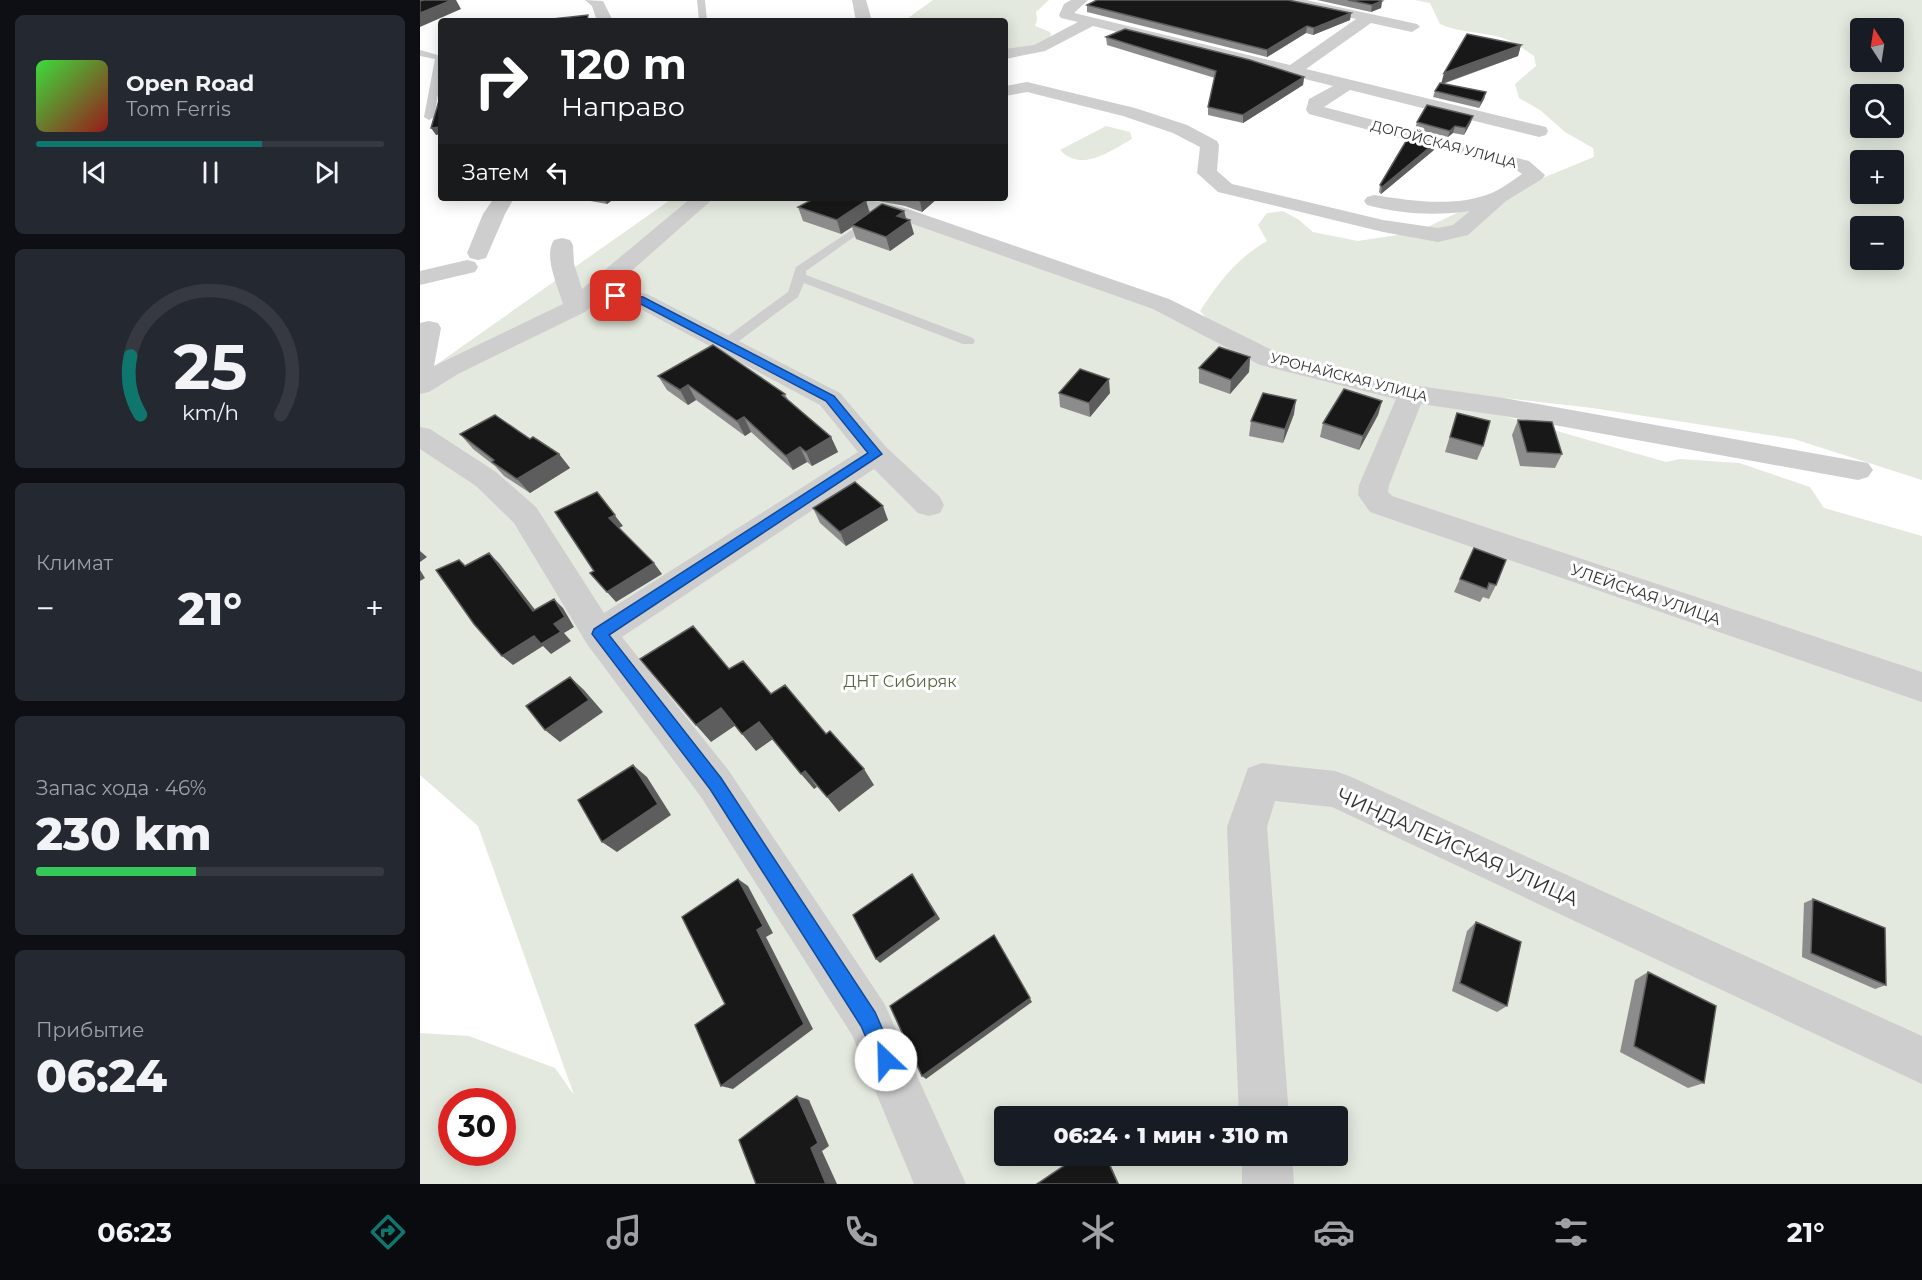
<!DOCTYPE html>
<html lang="ru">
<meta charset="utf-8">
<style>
:root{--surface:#171b24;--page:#242831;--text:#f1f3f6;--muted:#9ea1a6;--line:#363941;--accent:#0f766e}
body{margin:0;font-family:Montserrat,sans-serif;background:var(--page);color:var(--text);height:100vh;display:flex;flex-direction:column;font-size:22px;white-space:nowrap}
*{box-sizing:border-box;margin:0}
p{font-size:20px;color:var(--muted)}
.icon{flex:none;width:33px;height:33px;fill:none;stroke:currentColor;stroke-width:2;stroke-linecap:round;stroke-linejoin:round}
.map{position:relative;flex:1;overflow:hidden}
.panel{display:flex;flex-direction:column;gap:15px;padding:15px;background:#0d0f14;width:420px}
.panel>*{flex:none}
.top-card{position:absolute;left:18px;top:18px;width:570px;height:183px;border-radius:6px;box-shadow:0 3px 15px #0003;background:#202124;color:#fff;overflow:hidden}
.needle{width:39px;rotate:348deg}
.fabs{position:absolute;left:1430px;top:18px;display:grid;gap:12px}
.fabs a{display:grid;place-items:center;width:54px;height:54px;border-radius:6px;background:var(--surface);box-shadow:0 3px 15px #0003;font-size:30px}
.speed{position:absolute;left:18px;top:1088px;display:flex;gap:12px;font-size:30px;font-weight:700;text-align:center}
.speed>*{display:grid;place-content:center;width:78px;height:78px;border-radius:50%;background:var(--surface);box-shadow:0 3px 15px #0003;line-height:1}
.speed .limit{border:9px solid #d22;background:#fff;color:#111}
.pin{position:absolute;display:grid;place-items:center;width:51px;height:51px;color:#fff;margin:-26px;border-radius:12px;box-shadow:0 3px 9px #0006}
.me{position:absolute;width:66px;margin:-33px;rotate:336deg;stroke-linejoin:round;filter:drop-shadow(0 0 4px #0008)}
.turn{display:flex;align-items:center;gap:21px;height:126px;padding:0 24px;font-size:27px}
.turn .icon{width:78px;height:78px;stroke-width:2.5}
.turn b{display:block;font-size:42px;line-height:51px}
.then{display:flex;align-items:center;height:57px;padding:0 24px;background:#0003;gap:12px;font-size:22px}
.big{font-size:45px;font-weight:800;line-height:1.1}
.panel .tile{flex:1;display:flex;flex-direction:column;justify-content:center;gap:9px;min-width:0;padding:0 21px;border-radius:9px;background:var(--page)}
.panel .dial{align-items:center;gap:0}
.dial svg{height:156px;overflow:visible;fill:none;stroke:var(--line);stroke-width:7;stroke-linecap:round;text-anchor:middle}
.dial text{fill:var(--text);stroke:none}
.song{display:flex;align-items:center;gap:18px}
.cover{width:72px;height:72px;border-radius:9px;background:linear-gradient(135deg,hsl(120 70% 55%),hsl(0 70% 35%))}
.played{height:6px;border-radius:3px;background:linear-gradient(90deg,var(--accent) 65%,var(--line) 65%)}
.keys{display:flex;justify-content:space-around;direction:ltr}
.heat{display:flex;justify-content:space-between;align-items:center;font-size:33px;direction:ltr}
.charge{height:9px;border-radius:4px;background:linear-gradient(90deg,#34c759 46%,var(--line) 0)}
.trip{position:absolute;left:574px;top:1106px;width:354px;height:60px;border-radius:6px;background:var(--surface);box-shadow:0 3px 15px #0003;font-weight:800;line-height:60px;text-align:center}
.dock{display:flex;height:96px;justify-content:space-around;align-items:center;background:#090b0e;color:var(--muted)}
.dock .icon{width:42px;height:42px}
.dock .selected{color:var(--accent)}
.dock b{font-size:27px;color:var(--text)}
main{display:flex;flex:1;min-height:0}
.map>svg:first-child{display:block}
</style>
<main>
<section class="panel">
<div class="tile">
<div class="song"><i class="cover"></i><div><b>Open Road</b><p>Tom Ferris</p></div></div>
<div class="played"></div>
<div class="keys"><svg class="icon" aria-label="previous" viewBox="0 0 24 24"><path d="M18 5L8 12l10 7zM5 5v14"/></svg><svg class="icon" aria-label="pause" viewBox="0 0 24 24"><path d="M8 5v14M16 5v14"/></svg><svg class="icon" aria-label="next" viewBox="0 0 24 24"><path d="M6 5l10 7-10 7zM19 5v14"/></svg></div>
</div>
<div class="tile dial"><svg viewBox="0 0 100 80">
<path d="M14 69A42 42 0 1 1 86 69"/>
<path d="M14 69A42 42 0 0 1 9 39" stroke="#0f766e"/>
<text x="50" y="56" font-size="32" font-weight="700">25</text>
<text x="50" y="72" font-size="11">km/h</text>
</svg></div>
<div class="tile"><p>Климат</p>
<div class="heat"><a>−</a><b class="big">21°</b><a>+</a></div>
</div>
<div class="tile"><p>Запас хода · 46%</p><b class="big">230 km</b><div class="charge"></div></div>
<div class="tile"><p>Прибытие</p><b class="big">06:24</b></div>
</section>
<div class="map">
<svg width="1502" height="1184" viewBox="0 0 1502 1184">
<rect width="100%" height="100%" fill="#fff"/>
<path fill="#e3e9de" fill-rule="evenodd" d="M513 0H629L616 12 617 20 615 26 630 32 631 35C621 49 601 48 585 51V21H484Z
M994 0H1502V480L1374 439 1172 408 978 386 1246 462 1260 459 1319 463 1390 487 1404 508 1502 536V1184H0V1033L49 1036 135 1068 154 1095 58 826 0 775V376L253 198H456L787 319 780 311C799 282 817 258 847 241L838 225 847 213 863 211 879 220 893 232 938 241 997 232 1041 211 1174 157 1173 148 1145 132 1120 110 1099 98 1095 84 1116 66 1114 56C1102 48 1090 39 1076 36 1057 32 1038 32 1020 24L1010 3ZM1440 28H1473V62H1440ZM1440 94H1473V128H1440ZM1440 160H1473V194H1440ZM1440 226H1473V260H1440ZM32 1101H82V1152H32ZM585 1116H918V1155H585Z
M686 126 710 132 712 139C690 151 662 173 640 150Z"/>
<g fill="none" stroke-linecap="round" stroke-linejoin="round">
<path fill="#cecece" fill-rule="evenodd" d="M277 0H285L287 21H279Z
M0 50 21 56V77L14 117 9 120 4 117 15 59 0 56Z
M454 215 458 216V220L386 271V275L553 338 555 341 553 344H543L384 283 378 297 311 347H301L299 344 301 341 368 292 376 267Z"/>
<path fill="#cecece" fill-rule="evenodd" d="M165 0 183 1 193 21H177L172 6Z
M432 0H446L452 21H436Z
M651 0H668L654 13 870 65 936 19 861 3 859 0H886L997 24 1000 27 992 32 951 23 886 69 1126 127 1128 131 1126 135 1119 137 930 90 904 107 1109 161 1125 175 1122 179 1086 201 1048 235 1018 242 963 232 798 192 777 173 780 147 753 133 703 116 607 92 585 96V86L607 82 715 108 767 125 797 141 799 145 797 171 812 184 963 220 1018 228 1033 225 1050 211C1016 216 980 214 947 205L944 201 947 197 954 195C992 201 1038 208 1074 192 1084 187 1093 180 1102 174L1095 169 889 114 886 110 889 99 913 86 673 26 625 51 585 59V49L614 45 658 22 641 18 639 15 644 4Z
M74 198H94L85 214 66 258 58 260 50 258 47 253 63 214Z
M271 198H294L192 288 227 294 420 393 466 447 520 497 524 505 520 513 509 516 498 513 454 469 202 637 309 771 464 1003 546 1184H494L432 1035 281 797 167 644 94 523 56 486 0 449V427L10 429 76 472 116 507 184 613 438 452 400 405 213 305 178 301 165 312 38 374 9 392 0 394V323L9 321 18 323 21 328 14 366 143 304C138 287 123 256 134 240L142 238 150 240 153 245 154 264 162 289Z
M397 198H439L485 208 749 299 858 353 991 385 1084 398 1448 463 1453 470 1448 477 1438 480 1084 416 1001 404 969 485 968 492 972 496 1502 672V702L950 512 938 495 939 485 976 399 840 365 733 309 473 217 400 202Z
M47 260 55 262 58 267 55 272 0 285V271Z
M842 763 915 771 929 776 1502 1036V1084L912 807 855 801 847 827 869 1116H819L807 827 828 768Z
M822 1155H872L874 1184H822Z"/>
</g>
<path fill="#8c8c8c" d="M897 0H957L962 1 961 8 951 12Z
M667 5 931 13 930 20 893 35 886 33 847 57 667 12Z
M686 37 884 77 883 85 823 123 788 115V107L795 78 687 45Z
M1101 45 1098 56 1023 84 1066 92 1064 99 1059 108 1013 97 1015 91 1021 83Z
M997 122H1051L1044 135 1033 133 1028 137 995 129Z
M1014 150 961 194 959 192 960 185Z
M154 198H195L187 204Z
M442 198H518L502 212 485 206Z
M446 201 450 212 484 211 486 219 494 234 470 251 436 239 432 227 421 234 383 221 378 207Z
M830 357 829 372 810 394 779 383V368Z
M238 376 365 394 368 400 411 437 418 452 392 466 387 462 373 470 331 432 325 436 276 400 268 405 247 390Z
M639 393H690L670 417 640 407Z
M962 401 958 415 939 450 900 437 903 423Z
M1037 413 1063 446 1057 460 1025 452Z
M874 414 863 443 829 436 831 421Z
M1098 420 1142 454 1135 468 1100 466 1092 435Z
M40 434 110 439 139 454 150 468 110 493 84 476 75 466 53 449Z
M393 508 468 520 426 546 400 523Z
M1054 548 1076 585 1069 599 1063 597 1060 602 1034 592Z
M1393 899 1466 985 1455 989 1382 957 1384 903Z
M1056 922 1087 1006 1077 1012 1032 991 1047 931Z
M1228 972 1284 1083 1268 1088 1200 1052 1215 980Z"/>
<path fill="#5d5d5d" d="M32 0H36L41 9 0 27V13Z
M962 1 961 8 951 12 952 5Z
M931 13 930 20 893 35 894 28Z
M887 26 886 33 847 57V50Z
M1101 45 1098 56 1021 84 1024 73Z
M884 77 883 85 823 123V115Z
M1066 92 1064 99 1059 108 1061 102Z
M1053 116 1051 122 1044 135 1046 128Z
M1035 126 1033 133 1028 137 1030 131Z
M21 127V134L16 135 11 128Z
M1015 143 1014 150 961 194 962 187Z
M184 198H195L187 204Z
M503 198H518L502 212 500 201Z
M446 201 450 215 432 225V227L421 234 417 220Z
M484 211 487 222 490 220 494 234 470 251 466 237 477 216Z
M830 357 829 372 810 394 811 380Z
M689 379 690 393 670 417 669 403Z
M268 385 276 400 268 405 260 390Z
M876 400 874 414 863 443 865 429Z
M962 401 958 415 939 450 943 436Z
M324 417 331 432 325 436 317 421Z
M411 437 418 452 392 466 386 452Z
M380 447 387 462 373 470 366 456Z
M139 454 150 468 110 493 97 479Z
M177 492 203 526 197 529 189 518Z
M463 506 468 520 426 546 420 532Z
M0 551 7 557 0 562Z
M69 553 79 563 123 620 113 611Z
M234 563 242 574 196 602 187 592Z
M0 570 5 578 0 581Z
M134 599 143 608 154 627 144 633 151 641 131 654 123 646 93 665 82 656 134 624Z
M150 677 164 690 183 712 140 742 125 730Z
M301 708 316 725 291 742 276 725Z
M339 722 353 739 336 751 322 734Z
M213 765 227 777 251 815 197 852 182 842Z
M444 769 454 785 419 812 407 797Z
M385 771 397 787 394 789 381 774Z
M318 879 328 886 353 933 346 937 393 1029 313 1089 301 1086 337 930Z
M495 879 520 919 460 963 456 959Z
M574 935 612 1002 506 1079 502 1076Z
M377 1096 389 1100 409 1146 402 1151 417 1184H406L391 1148Z
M685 1155H686L699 1184H698Z"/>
<path fill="#181818" stroke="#5d5d5d" stroke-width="1.5" d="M4 0H32L0 13V1Z
M677 0H868L931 13 894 28 887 26 847 50 667 5Z
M928 0H957L962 1 952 5Z
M168 15 167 21H133V19Z
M705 29 830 60 884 77 823 115 788 107 796 71 686 37Z
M1047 34 1101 45 1024 73Z
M1020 83 1066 92 1061 102 1015 91Z
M21 94V127L11 128Z
M1007 105 1053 116 1046 128 1035 126 1030 131 997 122Z
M989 136 1015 143 962 187 960 185Z
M395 198H433L446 201 417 220 378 207Z
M492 198H503L500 201Z
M462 204 484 211 477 216 490 220 466 237 432 225Z
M293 345 365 394 362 395 411 437 386 452 380 447 366 456 324 417 317 421 268 385 260 390 238 376Z
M799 347 830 357 811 380 779 368Z
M660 369 689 379 669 403 639 393Z
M924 389 962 401 943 436 903 423Z
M843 393 876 400 865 429 831 421Z
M1037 413 1070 421 1063 446 1030 437Z
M75 415 110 439 113 437 139 454 97 479 72 462 74 460 40 434Z
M1098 420 1132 422 1142 454 1107 452Z
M435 482 463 506 420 532 393 508Z
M177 492 195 515 189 518 234 563 187 592 170 573 174 571 135 512Z
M1054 548 1086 560 1076 585 1069 583 1067 589 1040 579Z
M69 553 113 611 134 599 145 617 134 624 141 632 121 644 114 636 82 656 54 624 16 570 39 560 45 566Z
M273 626 309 669 323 661 351 694 365 685 406 734 410 731 444 769 407 797 385 771 381 774 339 722 322 734 301 708 276 725 220 659Z
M150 677 169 700 125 730 106 706Z
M213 765 238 804 182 842 158 800Z
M492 874 516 915 456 959 433 915Z
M318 879 343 926 337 930 384 1024 301 1086 275 1025 305 1004 262 917Z
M1393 899 1465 928 1466 985 1391 953Z
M1056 922 1101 942 1087 1006 1040 983Z
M574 935 610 998 502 1076 470 1006Z
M1228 972 1296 1006 1284 1083 1214 1046Z
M377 1096 398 1143 391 1148 406 1184H336L319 1140Z
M660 1155H685L698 1184H617Z"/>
<path fill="#1a73e8" stroke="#114b97" stroke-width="1.5" d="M196 293 223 297 414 396 462 454 189 635 301 778 455 1012 476 1060 473 1067 466 1070 459 1067 441 1026 290 789 172 634 174 629 448 453 406 401 217 302 192 298 191 296Z"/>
<g text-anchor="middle" stroke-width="6" stroke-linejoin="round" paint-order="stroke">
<g font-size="14" fill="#313131" stroke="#fff">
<text transform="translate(1024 144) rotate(15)" y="5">ДОГОЙСКАЯ УЛИЦА</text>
<text transform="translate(929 377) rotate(14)" y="5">УРОНАЙСКАЯ УЛИЦА</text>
</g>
<g font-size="16" fill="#313131" stroke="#fff">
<text transform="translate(1226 594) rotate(19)" y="6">УЛЕЙСКАЯ УЛИЦА</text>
</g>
<g font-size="16" fill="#526843" stroke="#fff">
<text x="480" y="687">ДНТ Сибиряк</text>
</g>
<g font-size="20" fill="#313131" stroke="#fff">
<text transform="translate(1038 847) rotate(24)" y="7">ЧИНДАЛЕЙСКАЯ УЛИЦА</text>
</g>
</g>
</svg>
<div class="fabs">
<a><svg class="needle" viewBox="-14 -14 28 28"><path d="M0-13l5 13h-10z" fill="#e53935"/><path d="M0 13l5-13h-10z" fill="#9ea1a6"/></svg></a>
<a><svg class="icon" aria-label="search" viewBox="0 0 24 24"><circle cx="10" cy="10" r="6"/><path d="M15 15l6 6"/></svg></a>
<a>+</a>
<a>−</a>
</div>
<div class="speed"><div class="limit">30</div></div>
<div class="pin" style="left:196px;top:296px;background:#d93025"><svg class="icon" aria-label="arrive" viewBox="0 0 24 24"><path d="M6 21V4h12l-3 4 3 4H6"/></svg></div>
<svg class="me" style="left:466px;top:1060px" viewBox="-20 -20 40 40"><circle r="19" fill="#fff"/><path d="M0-13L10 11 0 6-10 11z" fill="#1a73e8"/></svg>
<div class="trip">06:24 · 1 мин · 310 m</div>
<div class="top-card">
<div class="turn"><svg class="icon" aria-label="right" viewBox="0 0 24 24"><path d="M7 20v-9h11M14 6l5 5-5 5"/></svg><div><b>120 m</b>Направо</div></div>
<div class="then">Затем<svg class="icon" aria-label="left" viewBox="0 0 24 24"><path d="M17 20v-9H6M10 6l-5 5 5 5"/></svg></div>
</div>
</div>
</main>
<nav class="dock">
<b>06:23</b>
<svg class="icon selected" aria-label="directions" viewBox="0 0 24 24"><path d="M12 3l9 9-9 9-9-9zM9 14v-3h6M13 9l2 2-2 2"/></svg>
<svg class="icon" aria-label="music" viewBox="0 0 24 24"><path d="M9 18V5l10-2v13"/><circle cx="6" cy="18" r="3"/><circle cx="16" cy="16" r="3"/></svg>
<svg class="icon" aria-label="phone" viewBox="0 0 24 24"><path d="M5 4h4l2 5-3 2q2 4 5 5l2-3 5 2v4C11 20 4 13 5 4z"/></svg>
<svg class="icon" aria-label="climate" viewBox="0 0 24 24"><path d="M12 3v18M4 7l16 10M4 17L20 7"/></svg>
<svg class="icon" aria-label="car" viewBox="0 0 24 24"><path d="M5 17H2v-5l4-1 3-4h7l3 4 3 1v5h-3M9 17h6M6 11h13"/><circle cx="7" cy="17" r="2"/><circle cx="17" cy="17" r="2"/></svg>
<svg class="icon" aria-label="filters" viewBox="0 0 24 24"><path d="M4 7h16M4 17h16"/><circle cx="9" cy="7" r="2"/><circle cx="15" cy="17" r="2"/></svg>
<b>21°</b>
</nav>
